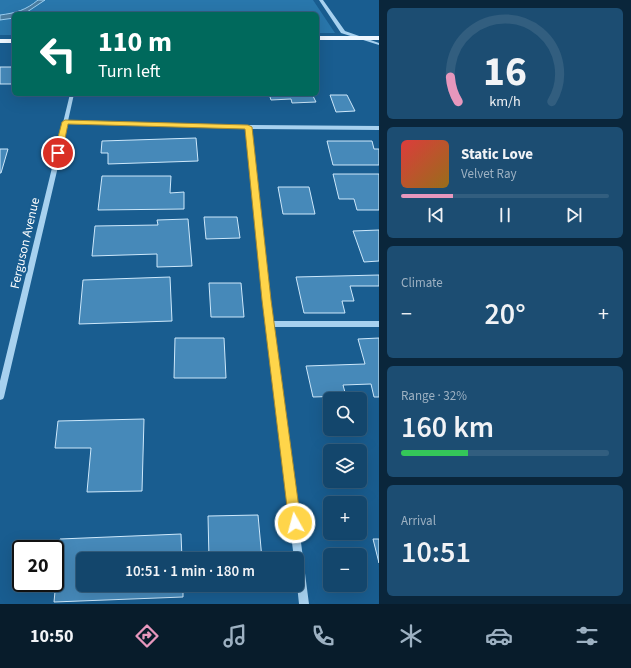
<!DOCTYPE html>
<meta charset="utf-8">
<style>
:root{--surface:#13466c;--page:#1c4d72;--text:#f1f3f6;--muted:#9db1c2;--line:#325e7f;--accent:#e797bd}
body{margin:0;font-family:"Source Sans 3",sans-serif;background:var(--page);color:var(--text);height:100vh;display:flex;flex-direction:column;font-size:15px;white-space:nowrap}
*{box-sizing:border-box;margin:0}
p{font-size:13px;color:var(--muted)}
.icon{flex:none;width:22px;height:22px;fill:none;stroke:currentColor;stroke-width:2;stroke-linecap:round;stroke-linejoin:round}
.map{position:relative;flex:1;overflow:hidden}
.panel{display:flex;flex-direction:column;gap:8px;padding:8px;background:#0a263b;width:252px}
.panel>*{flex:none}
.guide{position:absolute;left:12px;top:12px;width:307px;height:84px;border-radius:6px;box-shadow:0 4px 16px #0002,0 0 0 1px var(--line);background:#00695c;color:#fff;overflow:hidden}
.buttons{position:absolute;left:323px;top:392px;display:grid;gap:8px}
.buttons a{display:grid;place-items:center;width:44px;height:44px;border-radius:6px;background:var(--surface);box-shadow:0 4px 16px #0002,0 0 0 1px var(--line);font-size:20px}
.speed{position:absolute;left:12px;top:540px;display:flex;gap:8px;font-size:20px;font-weight:700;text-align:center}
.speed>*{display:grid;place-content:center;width:52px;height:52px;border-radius:50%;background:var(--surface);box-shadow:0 4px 16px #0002,0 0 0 1px var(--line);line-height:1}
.speed .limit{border:2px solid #111;border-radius:6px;background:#fff;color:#111}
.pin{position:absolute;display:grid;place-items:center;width:34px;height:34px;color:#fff;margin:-17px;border:2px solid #fff;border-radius:50%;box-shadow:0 1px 4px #0007}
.me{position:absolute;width:44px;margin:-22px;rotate:353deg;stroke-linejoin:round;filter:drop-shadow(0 0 3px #0008)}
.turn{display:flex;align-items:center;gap:14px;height:84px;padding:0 20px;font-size:18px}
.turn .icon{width:52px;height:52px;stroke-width:2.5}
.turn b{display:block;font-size:28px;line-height:34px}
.big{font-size:30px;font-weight:600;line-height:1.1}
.panel .tile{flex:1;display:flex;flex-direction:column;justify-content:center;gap:6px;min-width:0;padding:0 14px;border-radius:6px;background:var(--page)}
.panel .dial{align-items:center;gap:0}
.dial svg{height:104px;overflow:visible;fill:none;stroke:var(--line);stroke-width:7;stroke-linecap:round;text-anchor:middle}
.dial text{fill:var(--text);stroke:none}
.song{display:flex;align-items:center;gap:12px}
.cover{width:48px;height:48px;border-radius:6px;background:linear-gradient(135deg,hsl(0 70% 55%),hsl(40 70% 35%))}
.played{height:4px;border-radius:2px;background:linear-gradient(90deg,var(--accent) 25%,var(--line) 25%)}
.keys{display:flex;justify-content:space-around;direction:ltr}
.heat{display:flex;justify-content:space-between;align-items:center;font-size:22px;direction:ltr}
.charge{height:6px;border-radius:3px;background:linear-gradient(90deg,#34c759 32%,var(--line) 0)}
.trip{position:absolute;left:76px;top:552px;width:228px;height:40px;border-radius:6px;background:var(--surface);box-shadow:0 4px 16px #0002,0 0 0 1px var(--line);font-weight:600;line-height:40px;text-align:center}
.tabs{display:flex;height:64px;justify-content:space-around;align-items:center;background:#081c2b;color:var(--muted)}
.tabs .icon{width:28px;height:28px}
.tabs .selected{color:var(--accent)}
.tabs b{font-size:18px;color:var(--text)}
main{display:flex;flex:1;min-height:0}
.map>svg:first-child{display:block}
</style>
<main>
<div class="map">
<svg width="379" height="604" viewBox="0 0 379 604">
<rect width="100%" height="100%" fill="#195d90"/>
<path fill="#2977ac" d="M0 0H313L335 33H317V14H14V35H0Z"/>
<path fill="#4d7ea1" stroke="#9acef1" d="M38 0H45L24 14H14V18L0 20V15C16 13 26 10 38 0Z"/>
<path fill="#4689b9" stroke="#cde8fb" d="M0 67H14V84H0Z
M269 94H312L316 102 292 103 291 99 271 100Z
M330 95H347L355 111 336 112Z
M196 138 198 161 108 164V153H101L102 141Z
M327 141H372L374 149H379V165H333Z
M0 149H8L1 173H0Z
M333 174H379V210H357L354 199H339Z
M102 176H171L170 193 184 192V209L98 210Z
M278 187H309L315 214H283Z
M204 217H237L240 238 206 239Z
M188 219 192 266 157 267V254L92 256 95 226 158 225 157 220Z
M379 230V261L364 262 353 231Z
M379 275V286H350L354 301H342L345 313H304L296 277Z
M170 277 172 321 79 324 83 280Z
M209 283H241L244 317H211Z
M175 338H224L226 378H174Z
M379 338V397H374L371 384 343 385 346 396 313 397 306 366 365 364 358 339Z
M144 419 142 491 87 492 91 448H55L58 421Z
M258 515 262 559H209L208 516Z
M181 534 182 559H83V585H183V597L54 602 60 539Z
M373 539H379V563Z"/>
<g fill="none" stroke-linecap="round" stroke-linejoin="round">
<path fill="#a7d1ef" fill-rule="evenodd" d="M319 0H323L345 31 379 43V45L341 33Z
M70 94H74L68 121 248 125 379 126V130L251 129 272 321H379V327H273L309 604H299L297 585V559H294L263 300 246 128 68 124 4 397 3 399 0 400V381Z"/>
<path fill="#eff7ff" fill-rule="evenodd" d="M317 36H379V40H317Z
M0 39H14V43H0Z"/>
</g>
<path fill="#ffd54a" stroke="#a68a30" d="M65 120 248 125 252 127 271 300 301 523 299 527 295 529 290 527 289 523 262 300 245 129 68 124 62 153 61 154H55L54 153 62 122Z"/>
<g text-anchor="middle" stroke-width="4" stroke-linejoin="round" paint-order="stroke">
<g font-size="13" fill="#fff" stroke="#195d90">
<text transform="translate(24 243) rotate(-77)" y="5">Ferguson Avenue</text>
</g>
</g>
</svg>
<div class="buttons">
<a><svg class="icon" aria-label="search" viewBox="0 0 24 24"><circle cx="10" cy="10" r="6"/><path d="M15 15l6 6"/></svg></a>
<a><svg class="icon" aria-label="layers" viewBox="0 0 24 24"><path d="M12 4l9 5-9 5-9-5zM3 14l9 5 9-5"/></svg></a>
<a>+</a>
<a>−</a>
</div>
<div class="speed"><div class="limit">20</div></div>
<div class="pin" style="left:58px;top:153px;background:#d93025"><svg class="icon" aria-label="arrive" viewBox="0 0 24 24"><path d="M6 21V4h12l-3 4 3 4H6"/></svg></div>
<svg class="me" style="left:295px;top:523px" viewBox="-20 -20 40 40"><circle r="17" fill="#ffd54a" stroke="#fff" stroke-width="3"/><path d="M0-11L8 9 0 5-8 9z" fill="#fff"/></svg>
<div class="trip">10:51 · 1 min · 180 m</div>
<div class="guide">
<div class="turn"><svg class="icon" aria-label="left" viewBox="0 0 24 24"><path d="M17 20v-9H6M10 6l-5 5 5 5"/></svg><div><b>110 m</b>Turn left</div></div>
</div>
</div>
<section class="panel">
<div class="tile dial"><svg viewBox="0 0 100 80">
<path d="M14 69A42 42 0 1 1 86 69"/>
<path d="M14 69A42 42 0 0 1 8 50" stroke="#e797bd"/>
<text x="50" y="56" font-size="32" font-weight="700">16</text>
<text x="50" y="72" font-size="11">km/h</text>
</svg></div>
<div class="tile">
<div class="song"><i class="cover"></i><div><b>Static Love</b><p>Velvet Ray</p></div></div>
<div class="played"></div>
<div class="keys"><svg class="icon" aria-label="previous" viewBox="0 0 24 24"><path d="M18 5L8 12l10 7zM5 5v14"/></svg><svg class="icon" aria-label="pause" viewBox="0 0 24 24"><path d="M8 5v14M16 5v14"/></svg><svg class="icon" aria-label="next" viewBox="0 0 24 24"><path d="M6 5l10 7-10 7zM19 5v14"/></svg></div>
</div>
<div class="tile"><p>Climate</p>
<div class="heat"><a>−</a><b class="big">20°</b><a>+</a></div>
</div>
<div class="tile"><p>Range · 32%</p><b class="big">160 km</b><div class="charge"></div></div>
<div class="tile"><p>Arrival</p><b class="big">10:51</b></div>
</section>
</main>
<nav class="tabs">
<b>10:50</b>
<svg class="icon selected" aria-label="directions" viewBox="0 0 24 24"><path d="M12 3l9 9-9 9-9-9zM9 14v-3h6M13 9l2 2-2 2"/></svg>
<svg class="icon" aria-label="music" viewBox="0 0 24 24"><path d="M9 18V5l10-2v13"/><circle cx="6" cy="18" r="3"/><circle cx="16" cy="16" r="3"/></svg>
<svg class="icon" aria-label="phone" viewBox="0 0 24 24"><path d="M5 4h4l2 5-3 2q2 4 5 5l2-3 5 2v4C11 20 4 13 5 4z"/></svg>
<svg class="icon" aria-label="climate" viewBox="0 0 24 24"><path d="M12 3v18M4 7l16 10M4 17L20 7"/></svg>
<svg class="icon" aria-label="car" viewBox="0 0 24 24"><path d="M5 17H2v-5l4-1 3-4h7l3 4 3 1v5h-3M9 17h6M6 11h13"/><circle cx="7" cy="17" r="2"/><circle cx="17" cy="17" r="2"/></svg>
<svg class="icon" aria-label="filters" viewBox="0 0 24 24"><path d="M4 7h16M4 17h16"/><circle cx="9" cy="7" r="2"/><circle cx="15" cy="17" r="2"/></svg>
</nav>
